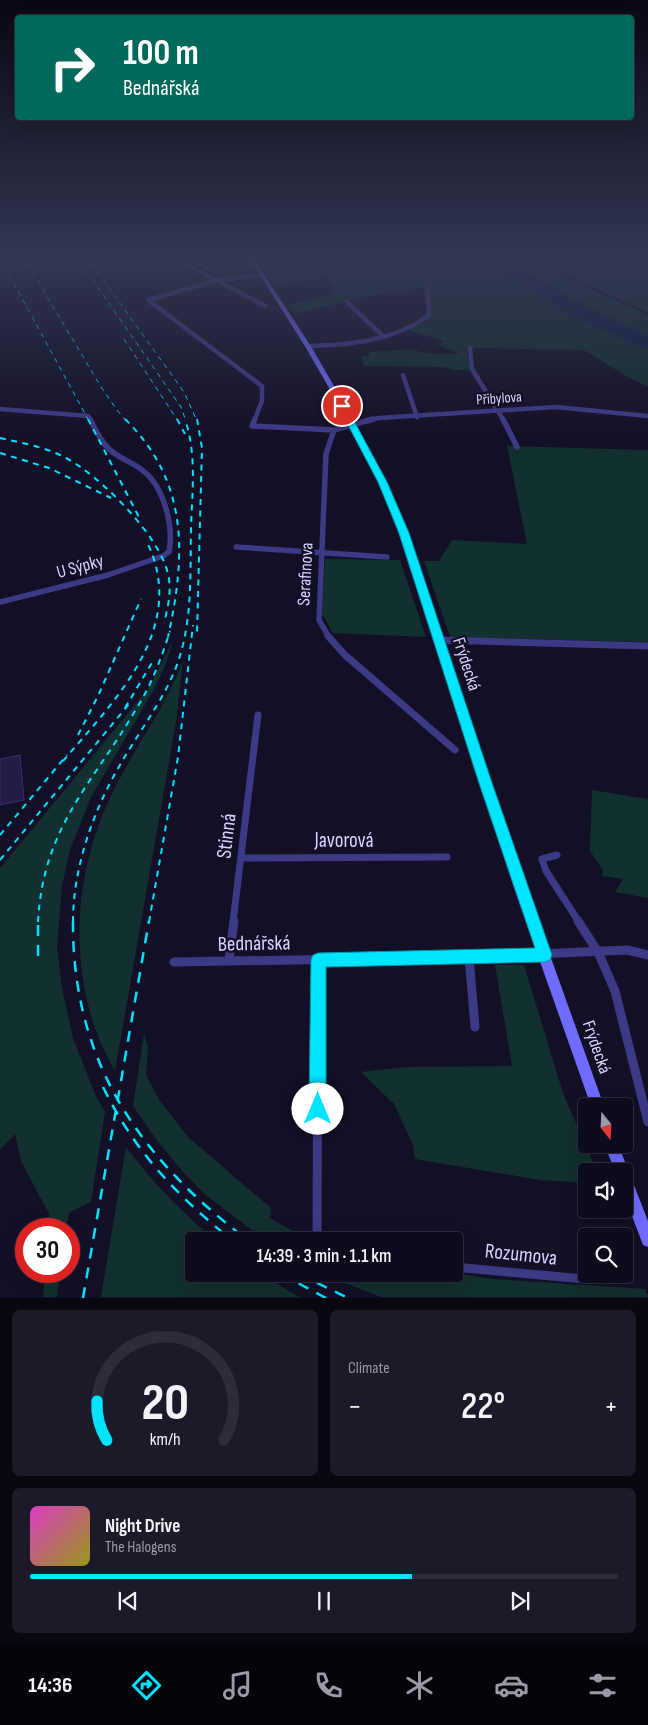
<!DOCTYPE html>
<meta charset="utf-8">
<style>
:root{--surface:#0e0b1c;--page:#1c1929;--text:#f1f3f6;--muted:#9b9ba3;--line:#2e2b3b;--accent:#00e5ff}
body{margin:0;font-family:"Sofia Sans Condensed",sans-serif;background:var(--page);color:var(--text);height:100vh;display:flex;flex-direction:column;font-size:19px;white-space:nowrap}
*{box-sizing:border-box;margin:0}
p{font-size:16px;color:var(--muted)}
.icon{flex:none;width:28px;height:28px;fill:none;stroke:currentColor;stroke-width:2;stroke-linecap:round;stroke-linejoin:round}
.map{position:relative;height:1298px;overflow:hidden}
.details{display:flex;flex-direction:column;gap:12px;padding:12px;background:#08060f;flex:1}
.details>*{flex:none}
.guide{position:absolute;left:15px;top:15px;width:619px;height:105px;border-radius:5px;box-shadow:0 5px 20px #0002,0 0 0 1px var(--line);background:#00695c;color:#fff;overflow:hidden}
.needle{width:32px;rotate:162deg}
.buttons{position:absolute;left:578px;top:1098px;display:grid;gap:10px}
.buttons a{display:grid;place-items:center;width:55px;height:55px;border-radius:5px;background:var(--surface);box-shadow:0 5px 20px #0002,0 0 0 1px var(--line);font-size:25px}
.speed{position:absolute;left:15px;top:1218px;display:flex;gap:10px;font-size:25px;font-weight:700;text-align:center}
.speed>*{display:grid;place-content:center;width:65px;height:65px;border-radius:50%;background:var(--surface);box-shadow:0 5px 20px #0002,0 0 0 1px var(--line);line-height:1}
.speed .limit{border:8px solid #d22;background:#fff;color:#111}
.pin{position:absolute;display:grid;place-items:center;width:42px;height:42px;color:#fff;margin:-21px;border:2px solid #fff;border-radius:50%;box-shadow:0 1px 5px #0007}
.me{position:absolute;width:55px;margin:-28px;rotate:0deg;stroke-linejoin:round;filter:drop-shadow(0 0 4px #0008)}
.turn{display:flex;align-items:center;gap:18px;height:105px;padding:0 25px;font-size:22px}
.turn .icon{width:65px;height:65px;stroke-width:2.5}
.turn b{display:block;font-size:35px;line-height:42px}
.big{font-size:38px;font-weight:600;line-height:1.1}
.details .card{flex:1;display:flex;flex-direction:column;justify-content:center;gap:8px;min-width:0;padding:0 18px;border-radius:8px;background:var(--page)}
.details .dial{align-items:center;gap:0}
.dial svg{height:130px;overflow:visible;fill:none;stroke:var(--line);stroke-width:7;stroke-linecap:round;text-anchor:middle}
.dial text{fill:var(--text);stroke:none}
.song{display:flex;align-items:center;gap:15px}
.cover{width:60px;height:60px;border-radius:8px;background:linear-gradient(135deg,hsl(310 70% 55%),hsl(60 70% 35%))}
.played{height:5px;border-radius:2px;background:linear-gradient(90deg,var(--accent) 65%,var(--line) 65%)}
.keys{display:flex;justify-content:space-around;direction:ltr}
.heat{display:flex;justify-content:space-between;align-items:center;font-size:28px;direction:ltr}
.details .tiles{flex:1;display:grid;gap:12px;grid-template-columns:1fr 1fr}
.card:last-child{grid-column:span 2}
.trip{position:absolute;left:185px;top:1232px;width:278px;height:50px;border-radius:5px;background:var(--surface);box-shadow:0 5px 20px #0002,0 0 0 1px var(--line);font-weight:600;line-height:50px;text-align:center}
.tab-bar{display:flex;height:80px;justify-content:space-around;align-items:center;background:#06040b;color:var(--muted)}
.tab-bar .icon{width:35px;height:35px}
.tab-bar .on{color:var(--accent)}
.tab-bar b{font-size:22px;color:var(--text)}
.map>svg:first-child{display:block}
</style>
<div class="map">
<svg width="648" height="1298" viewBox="0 0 648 1298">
<rect width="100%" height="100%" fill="#130f26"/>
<path fill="#12302f" d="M254 256H265L278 274 399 259 397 256H479L494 267 581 318 648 350V387L626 376 584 350 467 348 470 370H454L444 367 363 366 362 356H369V352L413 349 423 353 460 354 438 345 444 341 406 329 425 322 430 317 426 287 362 297 294 314 288 304 335 294 327 278 309 280 277 287Z
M503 256H525L550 271 648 315V335C594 311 551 290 503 256Z
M530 256H648V312L559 272Z
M507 446 648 450V642L450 637 424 561H439L452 540 527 544Z
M325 559 400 560 426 637 333 633 322 614Z
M173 641 165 666 152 693 91 797 70 850 62 886 57 947 62 988 73 1038 95 1094 105 1112 91 1202 69 1213 66 1229H48L49 1214 21 1161 15 1134 0 1149V868L148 689Z
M183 661 176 722 115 1071C67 989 70 882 110 798 132 751 164 710 183 661Z
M592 790 648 799V898L615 892 623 879 602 876 603 870 590 851Z
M495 965H524L563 1093 597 1171H586V1183L540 1180 415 1159 413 1145 394 1104 361 1072 405 1067 512 1066Z
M144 1034 148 1047 146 1075 160 1101 188 1137 271 1208 270 1218 310 1241H267L253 1231 207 1196 184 1173 158 1142 133 1106Z
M126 1147C153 1182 182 1214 217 1241H194V1274H261L299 1297H101Z
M45 1271H60L57 1297H43Z
M454 1273 493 1279 645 1289 648 1297H381L322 1274Z"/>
<path fill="#0a1f44" d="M479 256H503L539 281 585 307 648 335V350C591 326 528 293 479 256Z"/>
<path fill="#241b47" stroke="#3b2d73" d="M20 755 24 800 0 805V759Z"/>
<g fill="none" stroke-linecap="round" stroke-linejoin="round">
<path stroke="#3d3a85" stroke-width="4.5" d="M171 256 265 306
M148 300 262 386V401L254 421
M148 300 219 280 263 275
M347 302 384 337
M308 346C350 345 393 341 428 316L429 312 427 287
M470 348 472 369 504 421
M403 375 417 417
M0 409 88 416 91 421
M369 421 378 418 556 407 648 416"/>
<path stroke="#3d3a85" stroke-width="5.5" d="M255 419 252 426 334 430 373 419
M503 419 517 447
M236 547 387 557
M0 602 108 575 163 556 169 552C174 526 164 486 142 470 132 462 118 458 109 449 100 441 95 429 90 419
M329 637 319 620 326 454 334 430"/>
<path stroke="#3d3a85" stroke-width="7" d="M328 636 345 655 455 750
M439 640 648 646
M557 855 542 859 546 871 579 922
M241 858 447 857
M233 922 258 715"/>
<path stroke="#3d3a85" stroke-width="9" d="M578 921 598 952 615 991 648 1122
M469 957 475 1027
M229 960 234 921
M174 962 469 957 627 950 648 955
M317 1241 318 960
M454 1267 584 1279"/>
<path fill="#6f6bff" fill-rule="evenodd" d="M248 256H252L312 348 349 412 383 477 399 510 526 888 604 1106H591L514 888 391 510 376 477 343 412 306 348Z
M604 1144H618L648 1221V1247L643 1245 624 1195V1171H615Z"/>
<path stroke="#00e5ff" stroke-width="1" stroke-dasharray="5 4.5" stroke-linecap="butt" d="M23 256 101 387 117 410 126 421
M76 256 181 407 186 421
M86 256 184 392 197 421
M179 256 224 275
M0 258 89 421
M124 339 178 421"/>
<path stroke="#00e5ff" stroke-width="2" stroke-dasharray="6 5.5" stroke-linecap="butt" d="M88 419 141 521
M125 419C189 482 186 555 168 637
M177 419 185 434
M197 419 202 448 197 634
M0 438C22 443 46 447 66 458 100 476 160 536 168 574 172 590 168 607 164 623
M0 453 49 468 111 498
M125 708 153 661
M78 735 98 696 141 599
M63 761C115 700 190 627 146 540
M0 835 67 755
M0 860 129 704
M38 922C43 828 90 787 135 711 151 686 161 659 170 631
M73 922C73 868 93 811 120 765 138 733 161 704 175 670 193 625 190 576 191 528 192 492 197 455 185 419
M149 922 178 757 193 625"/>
<path stroke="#00e5ff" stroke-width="2.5" stroke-dasharray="11 9" stroke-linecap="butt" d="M73 921C72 1062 140 1159 249 1241
M38 956V921
M103 1087C135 1152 177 1196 233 1241
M281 1274 326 1298
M299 1274 348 1298
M83 1298 149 921"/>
</g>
<linearGradient id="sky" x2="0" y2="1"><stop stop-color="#0a0815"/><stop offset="0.59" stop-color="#333752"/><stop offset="1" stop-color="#333752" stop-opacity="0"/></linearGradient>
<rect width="648" height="437" fill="url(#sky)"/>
<path fill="#00e5ff" stroke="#0095a6" d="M342 404 346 406 387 482 409 533 492 783 552 955 550 960 545 962 326 967V1109L324 1115 318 1118 312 1115 309 1109 311 960 313 955 318 953 535 948 479 783 399 533 378 482 338 406Z"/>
<g text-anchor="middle" stroke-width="5" stroke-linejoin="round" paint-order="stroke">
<g font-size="15" fill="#d9d4ff" stroke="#130f26">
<text transform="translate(499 398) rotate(-4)" y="5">Přibylova</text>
</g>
<g font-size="18" fill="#d9d4ff" stroke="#130f26">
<text transform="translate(80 566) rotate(-15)" y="6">U Sýpky</text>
<text transform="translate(305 574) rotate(-87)" y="6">Serafinova</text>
<text transform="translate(467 664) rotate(72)" y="6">Frýdecká</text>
<text transform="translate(597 1047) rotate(71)" y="6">Frýdecká</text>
</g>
<g font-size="21" fill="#d9d4ff" stroke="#130f26">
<text transform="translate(226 836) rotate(-83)" y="7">Stinná</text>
<text x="344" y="847">Javorová</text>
<text transform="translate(254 943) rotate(-1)" y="7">Bednářská</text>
<text transform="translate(521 1254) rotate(6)" y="7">Rozumova</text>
</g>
</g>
</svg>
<div class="buttons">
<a><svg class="needle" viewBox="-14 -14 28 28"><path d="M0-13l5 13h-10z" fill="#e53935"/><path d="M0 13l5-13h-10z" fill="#9b9ba3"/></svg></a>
<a><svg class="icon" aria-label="sound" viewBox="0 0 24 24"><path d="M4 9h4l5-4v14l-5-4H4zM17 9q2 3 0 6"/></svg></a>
<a><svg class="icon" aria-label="search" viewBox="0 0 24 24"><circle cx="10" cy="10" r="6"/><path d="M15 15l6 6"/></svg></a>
</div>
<div class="speed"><div class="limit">30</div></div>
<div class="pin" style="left:342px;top:406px;background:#d93025"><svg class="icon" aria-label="arrive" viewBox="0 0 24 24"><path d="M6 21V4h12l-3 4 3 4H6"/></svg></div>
<svg class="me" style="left:318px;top:1109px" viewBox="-20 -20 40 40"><circle r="19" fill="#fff"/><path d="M0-13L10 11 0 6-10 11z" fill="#00e5ff"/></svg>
<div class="trip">14:39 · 3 min · 1.1 km</div>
<div class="guide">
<div class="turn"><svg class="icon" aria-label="right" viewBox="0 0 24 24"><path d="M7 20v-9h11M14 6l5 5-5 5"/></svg><div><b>100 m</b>Bednářská</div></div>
</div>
</div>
<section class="details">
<div class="tiles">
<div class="card dial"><svg viewBox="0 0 100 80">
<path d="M14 69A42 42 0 1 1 86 69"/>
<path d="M14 69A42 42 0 0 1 8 45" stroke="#00e5ff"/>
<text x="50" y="56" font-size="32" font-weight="700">20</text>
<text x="50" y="72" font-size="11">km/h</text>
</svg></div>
<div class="card"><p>Climate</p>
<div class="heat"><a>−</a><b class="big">22°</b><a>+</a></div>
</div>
<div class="card">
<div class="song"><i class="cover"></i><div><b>Night Drive</b><p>The Halogens</p></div></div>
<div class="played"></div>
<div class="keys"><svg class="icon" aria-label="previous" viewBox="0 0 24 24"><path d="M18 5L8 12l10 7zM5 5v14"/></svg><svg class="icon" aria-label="pause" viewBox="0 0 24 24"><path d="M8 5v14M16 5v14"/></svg><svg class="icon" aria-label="next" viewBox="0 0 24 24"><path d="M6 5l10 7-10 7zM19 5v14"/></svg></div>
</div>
</div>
</section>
<nav class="tab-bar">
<b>14:36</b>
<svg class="icon on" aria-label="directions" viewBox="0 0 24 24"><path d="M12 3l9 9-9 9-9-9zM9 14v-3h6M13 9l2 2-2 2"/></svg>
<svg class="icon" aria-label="music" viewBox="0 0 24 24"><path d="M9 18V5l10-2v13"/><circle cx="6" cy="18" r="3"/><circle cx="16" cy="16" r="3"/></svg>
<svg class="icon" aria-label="phone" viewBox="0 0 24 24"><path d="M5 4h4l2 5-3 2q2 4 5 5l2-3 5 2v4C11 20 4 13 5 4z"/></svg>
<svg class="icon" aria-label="climate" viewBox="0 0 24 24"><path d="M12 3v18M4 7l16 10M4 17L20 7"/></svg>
<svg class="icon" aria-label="car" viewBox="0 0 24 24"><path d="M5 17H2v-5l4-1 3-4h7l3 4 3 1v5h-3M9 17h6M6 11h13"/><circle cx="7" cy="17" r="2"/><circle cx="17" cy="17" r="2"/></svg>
<svg class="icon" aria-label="filters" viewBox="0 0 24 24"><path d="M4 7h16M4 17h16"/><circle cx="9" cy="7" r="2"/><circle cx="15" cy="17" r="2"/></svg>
</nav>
